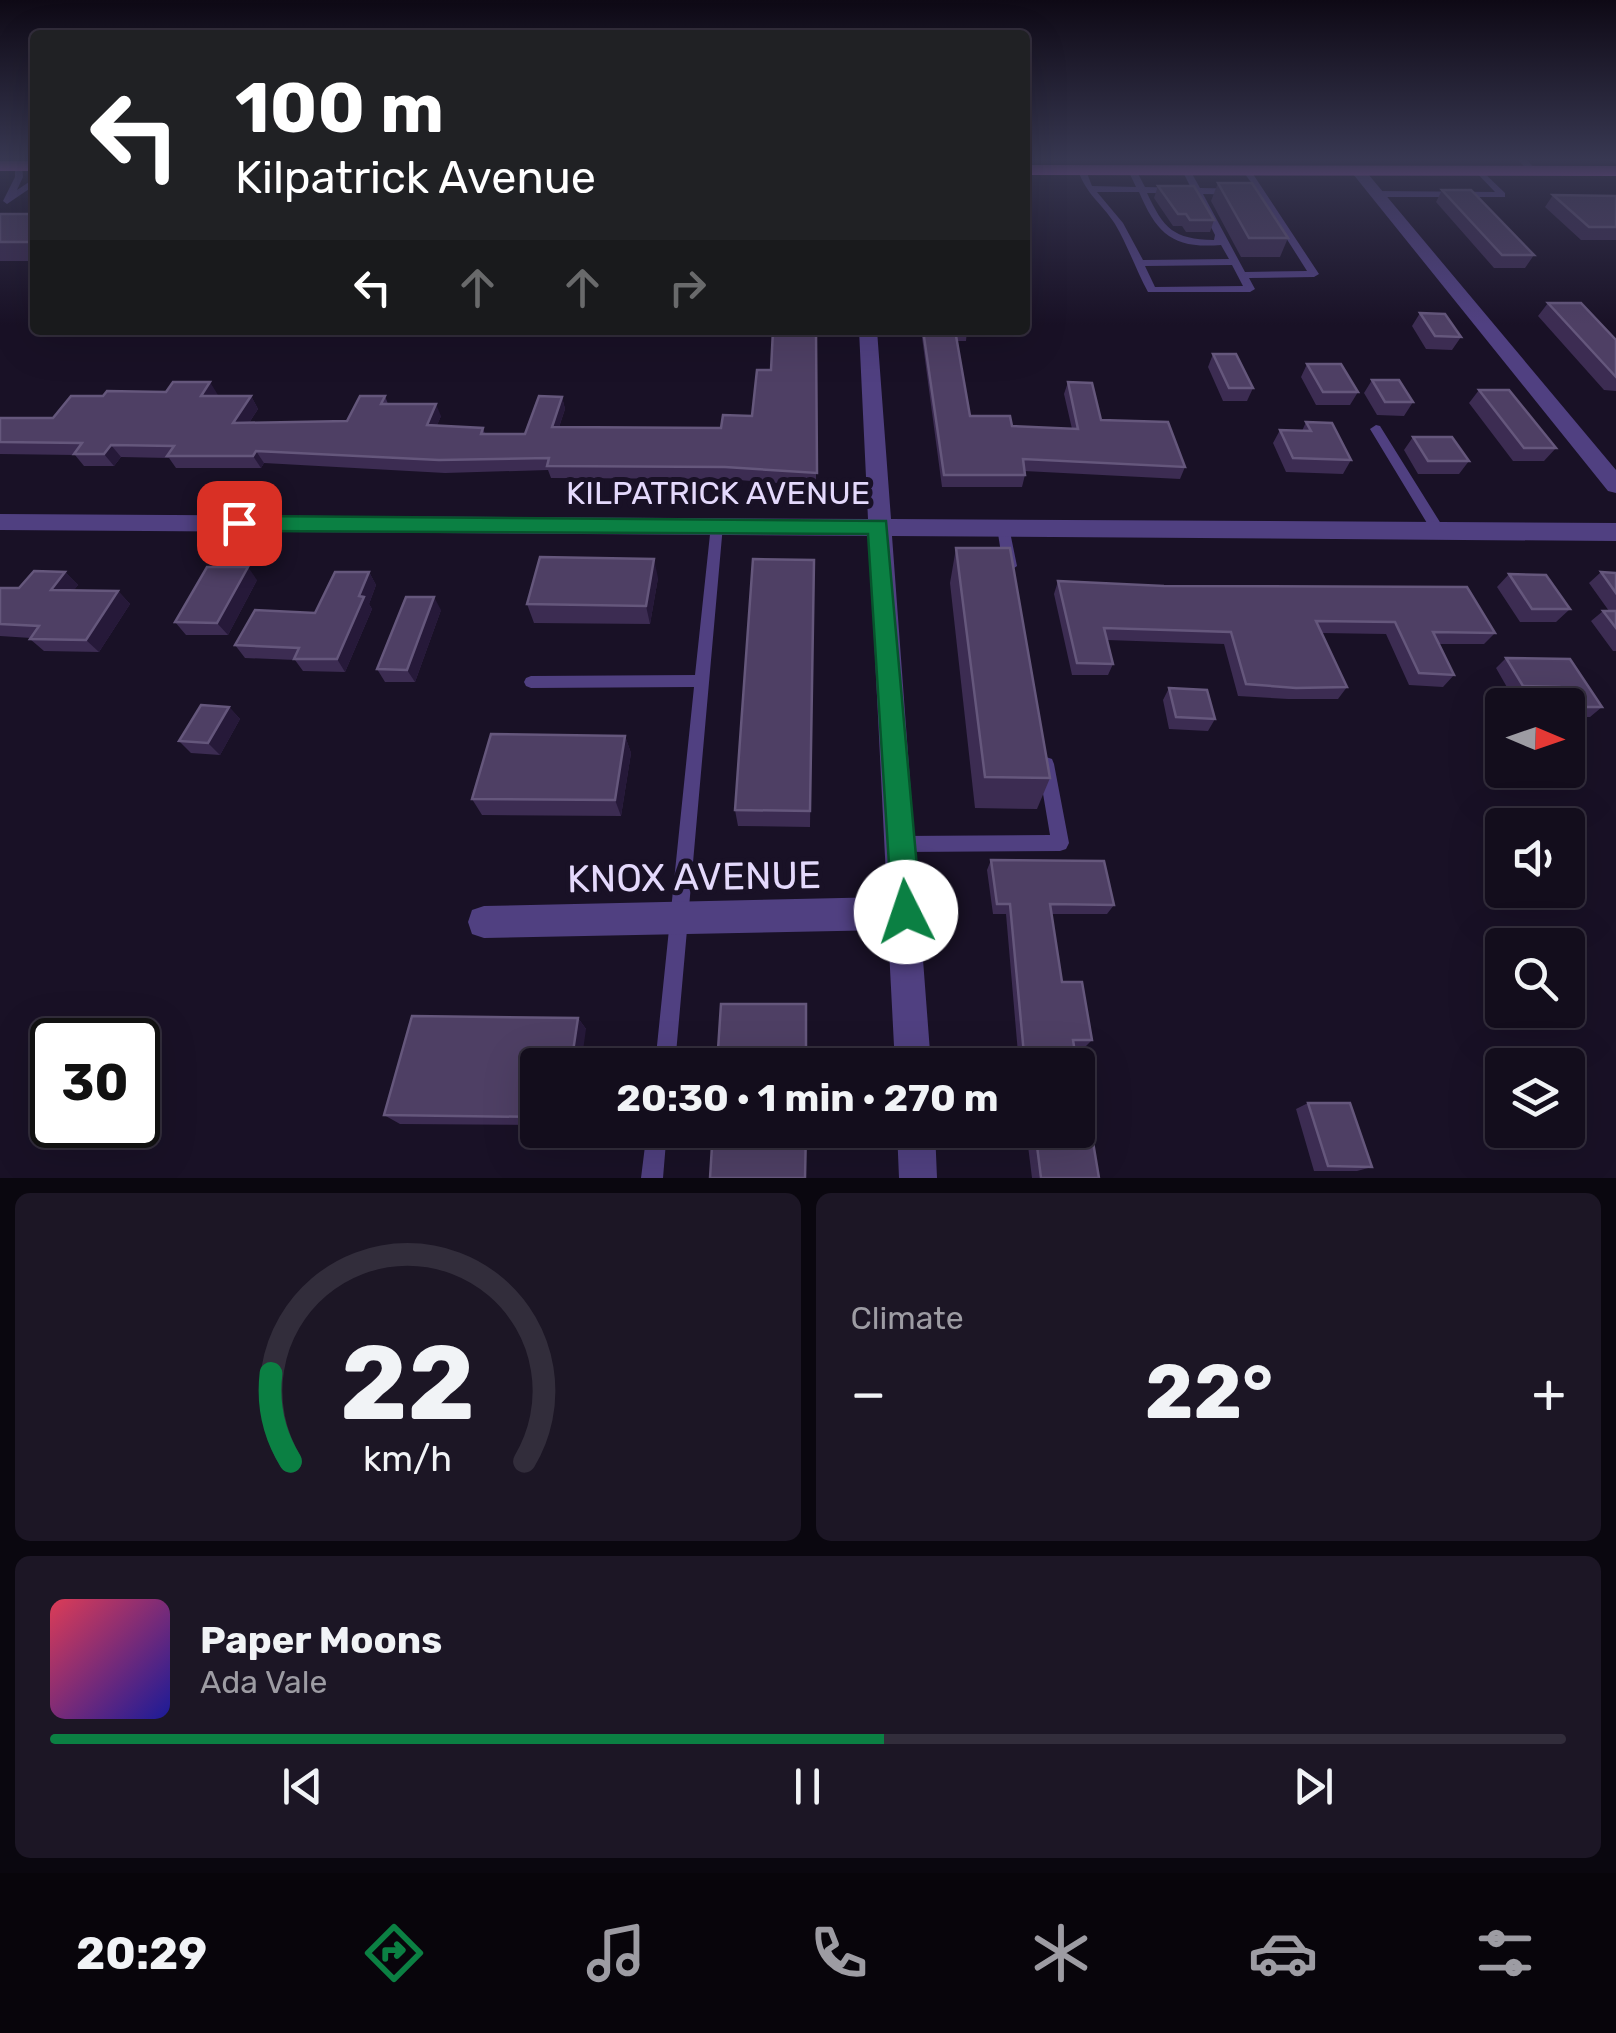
<!DOCTYPE html>
<meta charset="utf-8">
<style>
:root{--surface:#130d1c;--page:#1c1625;--text:#f1f3f6;--muted:#9d9ca3;--line:#322d3b;--accent:#0b8043}
body{margin:0;font-family:Rubik,sans-serif;background:var(--page);color:var(--text);height:100vh;display:flex;flex-direction:column;font-size:38px;white-space:nowrap}
*{box-sizing:border-box;margin:0}
p{font-size:32px;color:var(--muted)}
.icon{flex:none;width:55px;height:55px;fill:none;stroke:currentColor;stroke-width:2;stroke-linecap:round;stroke-linejoin:round}
.map{position:relative;height:1178px;overflow:hidden}
.panel{display:flex;flex-direction:column;gap:15px;padding:15px;background:#0a070f;flex:1}
.panel>*{flex:none}
.top-card{position:absolute;left:30px;top:30px;width:1000px;height:305px;border-radius:10px;box-shadow:0 10px 40px #0002,0 0 0 2px var(--line);background:#202124;color:#fff;overflow:hidden}
.needle{width:65px;rotate:92deg}
.controls{position:absolute;left:1485px;top:688px;display:grid;gap:20px}
.controls a{display:grid;place-items:center;width:100px;height:100px;border-radius:10px;background:var(--surface);box-shadow:0 10px 40px #0002,0 0 0 2px var(--line);font-size:50px}
.speed{position:absolute;left:30px;top:1018px;display:flex;gap:20px;font-size:50px;font-weight:700;text-align:center}
.speed>*{display:grid;place-content:center;width:130px;height:130px;border-radius:50%;background:var(--surface);box-shadow:0 10px 40px #0002,0 0 0 2px var(--line);line-height:1}
.speed .limit{border:5px solid #111;border-radius:15px;background:#fff;color:#111}
.pin{position:absolute;display:grid;place-items:center;width:85px;height:85px;color:#fff;margin:-42px;border-radius:20px;box-shadow:0 5px 15px #0006}
.me{position:absolute;width:110px;margin:-55px;rotate:356deg;stroke-linejoin:round;filter:drop-shadow(0 0 8px #0008)}
.turn{display:flex;align-items:center;gap:35px;height:210px;padding:0 40px;font-size:45px}
.turn .icon{width:130px;height:130px;stroke-width:2.5}
.turn b{display:block;font-size:70px;line-height:85px}
.lanes{display:flex;align-items:center;height:95px;padding:0 40px;background:#0003;justify-content:center;gap:50px;direction:ltr}
.lanes .off{opacity:.35}
.big{font-size:75px;font-weight:700;line-height:1.1}
.panel .card{flex:1;display:flex;flex-direction:column;justify-content:center;gap:15px;min-width:0;padding:0 35px;border-radius:15px;background:var(--page)}
.panel .dial{align-items:center;gap:0}
.dial svg{height:260px;overflow:visible;fill:none;stroke:var(--line);stroke-width:7;stroke-linecap:round;text-anchor:middle}
.dial text{fill:var(--text);stroke:none}
.song{display:flex;align-items:center;gap:30px}
.cover{width:120px;height:120px;border-radius:15px;background:linear-gradient(135deg,hsl(350 70% 55%),hsl(240 70% 35%))}
.played{height:10px;border-radius:5px;background:linear-gradient(90deg,var(--accent) 55%,var(--line) 55%)}
.keys{display:flex;justify-content:space-around;direction:ltr}
.heat{display:flex;justify-content:space-between;align-items:center;font-size:55px;direction:ltr}
.panel .tiles{flex:1;display:grid;gap:15px;grid-template-columns:1fr 1fr}
.card:last-child{grid-column:span 2}
.trip{position:absolute;left:520px;top:1048px;width:575px;height:100px;border-radius:10px;background:var(--surface);box-shadow:0 10px 40px #0002,0 0 0 2px var(--line);font-weight:700;line-height:100px;text-align:center}
.tabs{display:flex;height:160px;justify-content:space-around;align-items:center;background:#08050b;color:var(--muted)}
.tabs .icon{width:70px;height:70px}
.tabs .current{color:var(--accent)}
.tabs b{font-size:45px;color:var(--text)}
.map>svg:first-child{display:block}
</style>
<div class="map">
<svg width="1616" height="1178" viewBox="0 0 1616 1178">
<rect width="100%" height="100%" fill="#191126"/>
<g fill="none" stroke-linecap="round" stroke-linejoin="round">
<path fill="#504081" fill-rule="evenodd" d="M1518 160H1527L1537 171 1530 173Z
M1610 160H1616V164Z
M15 164 22 166 23 177 17 190 35 178V185L7 204 3 201 15 177Z
M1132 167 1136 170 1145 187 1191 188 1182 170 1186 167 1190 170 1200 188 1256 189 1242 170 1249 168 1319 274 1314 277 1249 278 1255 289 1250 292H1148C1136 270 1128 246 1115 224 1101 202 1087 196 1078 170L1085 168 1092 186 1136 187 1128 170ZM1097 192H1139C1157 234 1173 249 1221 245L1229 259 1143 260 1123 223ZM1147 193H1194L1215 235 1214 240C1173 239 1164 229 1147 193ZM1203 194 1259 195 1307 271 1245 272ZM1232 265 1243 286 1155 287 1145 266Z
M1479 168 1505 193V197H1377L1373 194 1377 191 1495 192 1475 171Z
M1025 219 1030 222V233L1025 236Z
M1376 425 1380 426 1443 527 1444 530 1443 533H1433L1370 429Z
M717 520 723 525 675 1065H655L694 687 531 688 526 686 524 682 526 678 531 676 695 675 711 525Z
M1003 522 1009 527 1017 566 1010 571 1003 566 997 527Z
M1046 757 1052 759 1054 764 1069 843 1066 849 1060 851 901 852 895 850 892 844 895 838 901 836 1050 835 1038 764 1040 759Z
M647 1130H667L663 1178H641Z"/>
<path fill="#504081" fill-rule="evenodd" d="M1353 168H1363L1616 470V493L1608 491 1353 174Z
M859 330H877L891 519 1616 523V541L892 536 919 903 923 913 920 920 931 1065H895L888 930 484 938 472 934 468 922 472 910 484 906 887 897 869 536 0 530V514L868 519Z
M897 1130H935L937 1178H899Z"/>
<path fill="#de68f4" fill-rule="evenodd" d="M0 161H35V171H0Z
M1025 165 1616 166V176L1025 175Z"/>
</g>
<path fill="#3c2c52" d="M1218 183 1288 238 1280 257H1241L1211 201Z
M1158 186 1214 220 1210 232H1186L1182 226H1173L1154 198Z
M1442 190 1534 255 1525 268H1494L1436 202Z
M1553 195 1616 196V240H1581L1545 207Z
M0 214H35V261H0Z
M1548 303 1616 340V391L1604 390 1538 316Z
M1420 313 1461 337 1452 350 1426 349 1412 326Z
M816 330V486L726 479 551 478 548 470 445 473 264 463 261 468H176L169 458 121 457 114 466H84L75 455 0 454V418H53L103 396 166 392 218 395 217 396H251L258 409 249 423 347 421 385 396 388 404 441 416 437 425 483 428 485 434H525L562 397 565 409 559 427 721 428 752 416 771 370Z
M921 330H967L966 341H956L970 416 1012 426 1072 429 1064 394 1068 382 1101 420 1185 467 1180 479 1024 471 1025 475 1022 487H942Z
M1213 354 1253 388 1247 401H1223L1208 367Z
M1307 364 1358 392 1350 405H1316L1301 377Z
M1372 380 1413 402 1404 416 1377 415 1364 393Z
M1479 390 1556 448 1544 461H1513L1469 403Z
M1306 422 1351 460 1343 474 1286 472 1273 443 1280 430 1302 431Z
M1413 437 1469 461 1459 474H1418L1404 450Z
M956 548 1050 778 1037 809 975 808 950 583Z
M814 560 810 827 738 826 735 810Z
M65 572 78 585 73 591H118L130 604 99 652 44 651 30 639 31 638 0 636V588H19Z
M369 572 376 585 369 604 372 609 345 672 303 671 295 660 245 658 235 645 315 613Z
M1601 572 1616 573V651H1613L1591 621 1603 611H1609L1589 583Z
M1509 574 1570 609 1556 622H1520L1497 587Z
M658 578 650 624 534 623 527 604Z
M257 580 228 635H186L175 622Z
M1058 581 1495 633 1484 644H1439L1454 675 1443 687 1409 685 1386 634 1321 633 1347 687 1338 699H1288L1238 696 1224 644 1107 640 1113 664 1108 675H1072L1054 594Z
M441 610 415 682H385L377 669Z
M1506 658 1602 707 1590 717H1568V705H1553L1548 697 1512 696 1496 668Z
M1169 688 1215 719 1208 731 1169 729 1163 700Z
M229 707 240 719 220 755 191 753 179 741Z
M625 736 631 753 621 816 482 815 472 799Z
M991 860 1114 905 1107 914H1051L1062 982 1092 1040 1085 1047H1075L1077 1065H1019L1006 914H993L987 870Z
M578 1018 586 1029 538 1065V1125L400 1124 384 1115Z
M1308 1103 1372 1167 1357 1171H1314L1296 1109Z
M1026 1130H1078L1099 1178H1032Z"/>
<path fill="#261939" d="M210 382 218 395 208 408 201 396Z
M251 396 258 409 241 435 233 423Z
M562 397 565 409 555 439 552 427Z
M436 404 441 416 432 437 427 425Z
M111 445 121 457 114 466 104 454Z
M256 451 264 463 261 468 253 456Z
M654 559 658 578 650 624 646 606Z
M248 567 257 580 228 635 217 623Z
M65 572 78 585 64 603 51 590Z
M369 572 376 585 369 604 372 609 345 672 337 659 359 596Z
M118 591 130 604 99 652 86 640Z
M434 597 441 610 415 682 407 670Z
M229 707 240 719 220 755 208 743Z
M625 736 631 753 621 816 615 800Z
M578 1018 586 1029 581 1065H571Z"/>
<path fill="#4e3f64" stroke="#65577c" stroke-width="2.5" d="M1218 183H1252L1288 238H1249Z
M1158 186H1194L1214 220H1190L1186 214H1178Z
M1442 190H1471L1534 255H1502Z
M1553 195 1616 196V227H1589Z
M0 214H35V242H0Z
M1548 303H1581L1616 340V377Z
M1420 313 1445 314 1461 337 1435 336Z
M773 330H816L817 473 725 467 547 466 549 458 439 460 256 451 253 456H167L174 446 111 445 104 454H74L82 443 0 442V418H53L71 396H103L107 391 166 392 173 382H210L201 396H251L233 423 347 421 360 396H385L381 404H436L427 425 483 428 481 434H525L539 396 562 397 552 427 721 428 723 415 752 416 757 370H771Z
M923 330H955L970 416H1010L1012 426 1078 429 1068 382 1092 383 1101 420 1168 422 1185 467 1023 459 1025 475H944Z
M1213 354H1236L1253 388H1229Z
M1307 364H1341L1358 392H1323Z
M1372 380H1399L1413 402H1385Z
M1479 390H1509L1556 448H1524Z
M1306 422 1332 423 1351 460 1293 458 1280 430 1311 431Z
M1413 437H1452L1469 461H1428Z
M956 548H1010L1050 778 985 777Z
M540 557 654 559 646 606 527 604Z
M753 559 814 560 810 811 735 810Z
M207 567H248L217 623 175 622Z
M34 571 65 572 51 590 118 591 86 640 30 639 39 626 0 624V588H19Z
M335 572H369L359 596 364 597 337 659H294L299 648 235 645 255 610 315 613Z
M1601 572 1616 573V593Z
M1509 574 1546 575 1570 609H1532Z
M1058 581 1164 586 1467 587 1495 633 1433 632 1454 675 1419 673 1395 622 1316 621 1347 687 1296 688 1246 684 1231 632 1104 628 1113 664 1077 663Z
M406 597H434L407 670 377 669Z
M1603 611H1616V628Z
M1506 658 1570 659 1602 707H1573L1560 687 1523 686Z
M1169 688 1207 690 1215 719 1176 717Z
M201 705 229 707 208 743 179 741Z
M491 734 625 736 615 800 472 799Z
M991 860 1104 861 1114 905 1050 904 1062 982H1082L1092 1040H1073L1077 1065H1025L1010 904H997Z
M721 1004H806V1065H717Z
M412 1016 578 1018 571 1065H538V1117L384 1115Z
M1308 1103H1350L1372 1167 1328 1166Z
M1078 1112H1088L1099 1178H1041L1035 1130H1078Z
M713 1130H806L805 1178H710Z"/>
<linearGradient id="sky" x2="0" y2="1"><stop stop-color="#0e0915"/><stop offset="0.49" stop-color="#383852"/><stop offset="1" stop-color="#383852" stop-opacity="0"/></linearGradient>
<rect width="1616" height="325" fill="url(#sky)"/>
<path fill="#0b8043" stroke="#07532c" stroke-width="2.5" d="M239 516 886 521 921 912 917 923 906 927 896 923 892 912 868 534 239 531 229 523Z"/>
<g text-anchor="middle" stroke-width="10" stroke-linejoin="round" paint-order="stroke">
<g font-size="32" fill="#e4d9fc" stroke="#191126">
<text x="718" y="504">KILPATRICK AVENUE</text>
</g>
<g font-size="38" fill="#e4d9fc" stroke="#191126">
<text transform="translate(694 877) rotate(-1)" y="13">KNOX AVENUE</text>
</g>
</g>
</svg>
<div class="controls">
<a><svg class="needle" viewBox="-14 -14 28 28"><path d="M0-13l5 13h-10z" fill="#e53935"/><path d="M0 13l5-13h-10z" fill="#9d9ca3"/></svg></a>
<a><svg class="icon" aria-label="sound" viewBox="0 0 24 24"><path d="M4 9h4l5-4v14l-5-4H4zM17 9q2 3 0 6"/></svg></a>
<a><svg class="icon" aria-label="search" viewBox="0 0 24 24"><circle cx="10" cy="10" r="6"/><path d="M15 15l6 6"/></svg></a>
<a><svg class="icon" aria-label="layers" viewBox="0 0 24 24"><path d="M12 4l9 5-9 5-9-5zM3 14l9 5 9-5"/></svg></a>
</div>
<div class="speed"><div class="limit">30</div></div>
<div class="pin" style="left:239px;top:523px;background:#d93025"><svg class="icon" aria-label="arrive" viewBox="0 0 24 24"><path d="M6 21V4h12l-3 4 3 4H6"/></svg></div>
<svg class="me" style="left:906px;top:912px" viewBox="-20 -20 40 40"><circle r="19" fill="#fff"/><path d="M0-13L10 11 0 6-10 11z" fill="#0b8043"/></svg>
<div class="trip">20:30 · 1 min · 270 m</div>
<div class="top-card">
<div class="turn"><svg class="icon" aria-label="left" viewBox="0 0 24 24"><path d="M17 20v-9H6M10 6l-5 5 5 5"/></svg><div><b>100 m</b>Kilpatrick Avenue</div></div>
<div class="lanes"><svg class="icon" aria-label="left" viewBox="0 0 24 24"><path d="M17 20v-9H6M10 6l-5 5 5 5"/></svg><svg class="icon off" aria-label="ahead" viewBox="0 0 24 24"><path d="M12 20V5M6 11l6-6 6 6"/></svg><svg class="icon off" aria-label="ahead" viewBox="0 0 24 24"><path d="M12 20V5M6 11l6-6 6 6"/></svg><svg class="icon off" aria-label="right" viewBox="0 0 24 24"><path d="M7 20v-9h11M14 6l5 5-5 5"/></svg></div>
</div>
</div>
<section class="panel">
<div class="tiles">
<div class="card dial"><svg viewBox="0 0 100 80">
<path d="M14 69A42 42 0 1 1 86 69"/>
<path d="M14 69A42 42 0 0 1 8 42" stroke="#0b8043"/>
<text x="50" y="56" font-size="32" font-weight="700">22</text>
<text x="50" y="72" font-size="11">km/h</text>
</svg></div>
<div class="card"><p>Climate</p>
<div class="heat"><a>−</a><b class="big">22°</b><a>+</a></div>
</div>
<div class="card">
<div class="song"><i class="cover"></i><div><b>Paper Moons</b><p>Ada Vale</p></div></div>
<div class="played"></div>
<div class="keys"><svg class="icon" aria-label="previous" viewBox="0 0 24 24"><path d="M18 5L8 12l10 7zM5 5v14"/></svg><svg class="icon" aria-label="pause" viewBox="0 0 24 24"><path d="M8 5v14M16 5v14"/></svg><svg class="icon" aria-label="next" viewBox="0 0 24 24"><path d="M6 5l10 7-10 7zM19 5v14"/></svg></div>
</div>
</div>
</section>
<nav class="tabs">
<b>20:29</b>
<svg class="icon current" aria-label="directions" viewBox="0 0 24 24"><path d="M12 3l9 9-9 9-9-9zM9 14v-3h6M13 9l2 2-2 2"/></svg>
<svg class="icon" aria-label="music" viewBox="0 0 24 24"><path d="M9 18V5l10-2v13"/><circle cx="6" cy="18" r="3"/><circle cx="16" cy="16" r="3"/></svg>
<svg class="icon" aria-label="phone" viewBox="0 0 24 24"><path d="M5 4h4l2 5-3 2q2 4 5 5l2-3 5 2v4C11 20 4 13 5 4z"/></svg>
<svg class="icon" aria-label="climate" viewBox="0 0 24 24"><path d="M12 3v18M4 7l16 10M4 17L20 7"/></svg>
<svg class="icon" aria-label="car" viewBox="0 0 24 24"><path d="M5 17H2v-5l4-1 3-4h7l3 4 3 1v5h-3M9 17h6M6 11h13"/><circle cx="7" cy="17" r="2"/><circle cx="17" cy="17" r="2"/></svg>
<svg class="icon" aria-label="filters" viewBox="0 0 24 24"><path d="M4 7h16M4 17h16"/><circle cx="9" cy="7" r="2"/><circle cx="15" cy="17" r="2"/></svg>
</nav>
